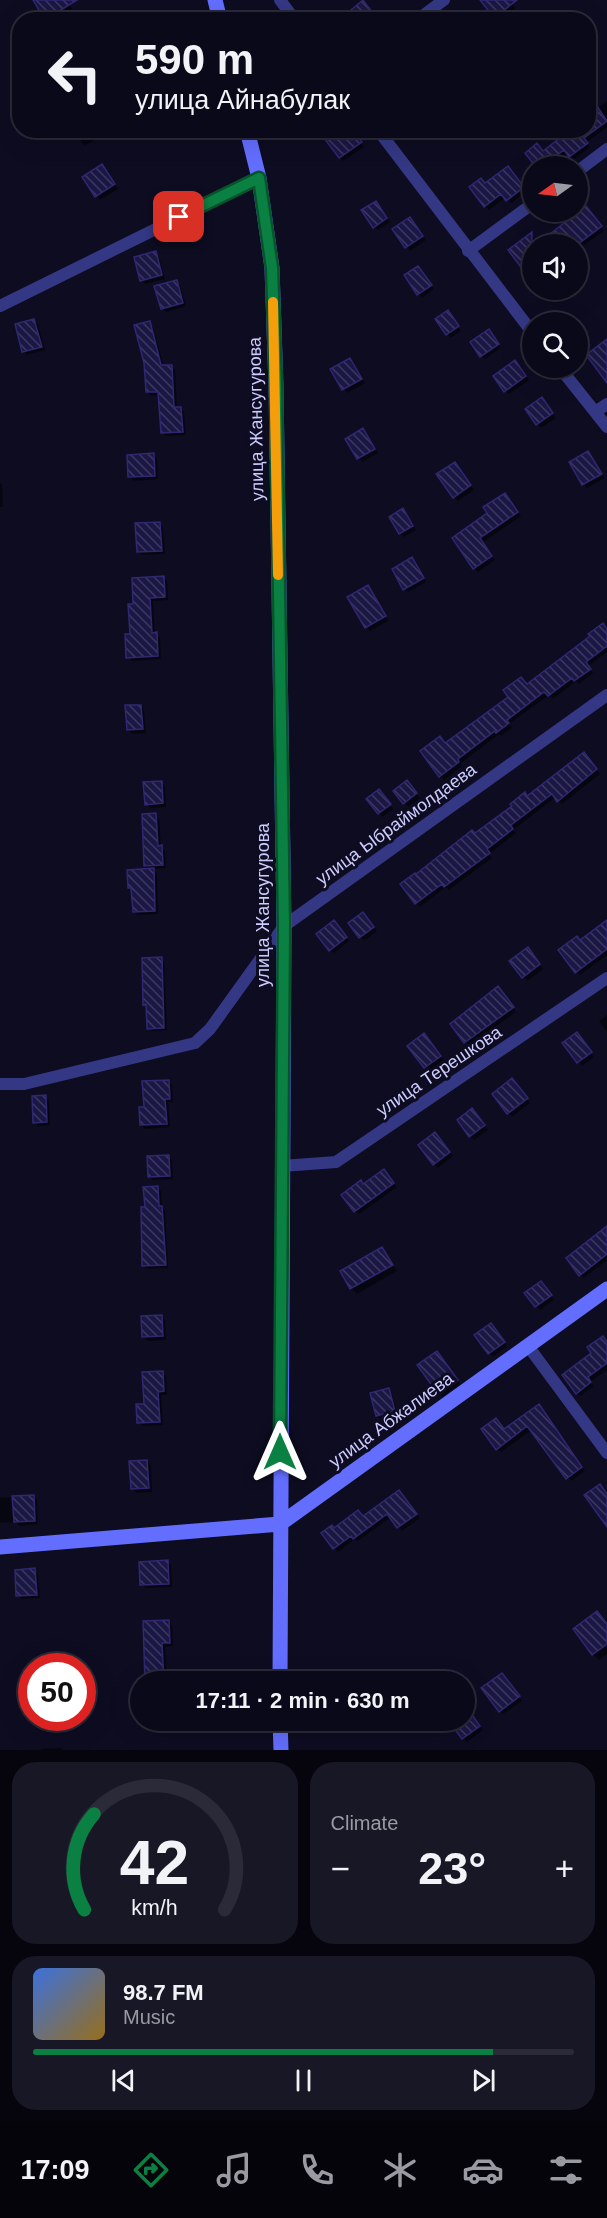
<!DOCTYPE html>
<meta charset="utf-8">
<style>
:root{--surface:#0a0919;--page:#181726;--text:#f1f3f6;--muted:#999aa2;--line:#2a2a38;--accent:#0b8043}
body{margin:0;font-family:Helvetica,sans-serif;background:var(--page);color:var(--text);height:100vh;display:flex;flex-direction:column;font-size:22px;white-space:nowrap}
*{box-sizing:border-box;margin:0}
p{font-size:20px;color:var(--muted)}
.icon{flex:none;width:33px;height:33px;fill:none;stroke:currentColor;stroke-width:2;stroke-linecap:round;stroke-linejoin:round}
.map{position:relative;height:1750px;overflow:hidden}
.panel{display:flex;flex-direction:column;gap:12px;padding:12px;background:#06050e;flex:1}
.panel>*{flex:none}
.guide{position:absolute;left:12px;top:12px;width:584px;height:126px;border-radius:24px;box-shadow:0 6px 24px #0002,0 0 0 2px var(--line);background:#0a0919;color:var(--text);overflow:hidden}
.needle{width:39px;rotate:256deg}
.buttons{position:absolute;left:522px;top:156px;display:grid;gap:12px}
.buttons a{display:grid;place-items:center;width:66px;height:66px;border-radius:50%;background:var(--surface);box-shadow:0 6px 24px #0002,0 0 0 2px var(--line);font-size:30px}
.speed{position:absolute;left:18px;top:1653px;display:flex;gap:12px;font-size:30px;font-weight:700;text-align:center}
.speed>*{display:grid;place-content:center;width:78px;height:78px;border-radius:50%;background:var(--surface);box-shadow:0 6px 24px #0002,0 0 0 2px var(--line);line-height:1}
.speed .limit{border:9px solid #d22;background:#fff;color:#111}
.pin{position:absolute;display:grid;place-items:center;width:51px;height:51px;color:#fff;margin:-26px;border-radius:12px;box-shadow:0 3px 9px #0006}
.me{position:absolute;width:66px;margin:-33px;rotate:0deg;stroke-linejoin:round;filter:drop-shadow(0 0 4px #0008)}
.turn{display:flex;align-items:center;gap:21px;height:126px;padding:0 24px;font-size:27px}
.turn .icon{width:78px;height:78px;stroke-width:2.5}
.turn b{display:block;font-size:42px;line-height:51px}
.big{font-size:45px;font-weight:700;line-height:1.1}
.panel .tile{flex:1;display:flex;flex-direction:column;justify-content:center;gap:9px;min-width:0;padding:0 21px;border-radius:24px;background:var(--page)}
.panel .dial{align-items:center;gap:0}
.dial svg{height:156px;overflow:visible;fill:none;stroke:var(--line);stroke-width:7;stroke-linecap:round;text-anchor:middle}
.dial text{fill:var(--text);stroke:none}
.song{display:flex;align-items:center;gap:18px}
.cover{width:72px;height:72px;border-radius:9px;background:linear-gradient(135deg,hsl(220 70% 55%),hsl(40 70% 35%))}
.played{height:6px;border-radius:3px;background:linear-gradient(90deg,var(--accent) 85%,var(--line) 85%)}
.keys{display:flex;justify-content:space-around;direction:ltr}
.heat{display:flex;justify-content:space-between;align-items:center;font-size:33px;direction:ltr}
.panel .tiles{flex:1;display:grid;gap:12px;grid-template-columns:1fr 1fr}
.tile:last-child{grid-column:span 2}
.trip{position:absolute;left:130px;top:1671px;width:345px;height:60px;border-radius:30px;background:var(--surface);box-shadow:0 6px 24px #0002,0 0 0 2px var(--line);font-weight:700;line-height:60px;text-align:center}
.menu{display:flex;height:96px;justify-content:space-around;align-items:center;background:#04040a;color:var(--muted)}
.menu .icon{width:42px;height:42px}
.menu .current{color:var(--accent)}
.menu b{font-size:27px;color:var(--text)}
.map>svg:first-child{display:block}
</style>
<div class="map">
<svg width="607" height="1750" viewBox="0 0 607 1750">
<defs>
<pattern id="building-back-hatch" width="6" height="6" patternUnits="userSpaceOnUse" patternTransform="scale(1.5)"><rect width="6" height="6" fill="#1b1744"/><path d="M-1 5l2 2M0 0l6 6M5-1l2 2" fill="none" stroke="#3b3860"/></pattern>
</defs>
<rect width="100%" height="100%" fill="#0d0c21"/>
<path fill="#0007" d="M37 0H67L72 9 62 15 64 20H47L35 1Z
M485 0H508L515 8 501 20H498L483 2Z
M607 101V127L587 142 590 147 574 159 568 153 551 166H537L527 153H544L588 130V110L598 108Z
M74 130H108V132L84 146Z
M353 130 364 147 343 161 340 157Z
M105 170 118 189 100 200 84 177Z
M511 172 526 192 511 203 506 197 489 210 471 188 486 185Z
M379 206 390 222 378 230 375 227Z
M586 208 604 231 578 249V244H540Z
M414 222 426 240 410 251 394 230Z
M531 235 539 244H532V277Z
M155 253 159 257 165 279 145 284 141 280Z
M418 267 434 289 422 298 419 294Z
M176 281 180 285 186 306 166 312 162 308Z
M451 316 461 331 451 338 447 334Z
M34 321 38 324 45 350 27 355 24 351Z
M149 323 153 327 164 367 171 366 175 370 177 409H181L184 412 186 435 166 436 162 433 160 395 151 396 147 392Z
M492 335 501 348 485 359 482 356Z
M350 360 365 383 347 393 332 370Z
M519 366 529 380 509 394 505 391Z
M545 403 556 418 541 428 527 409Z
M363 430 378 453 362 462 347 439Z
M588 452 605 478 587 488 571 462Z
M153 455 157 458 158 479 134 481 130 477Z
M458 467 474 490 458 501 454 497Z
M0 483 2 484 3 507H0Z
M508 498 521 516 483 542 495 560 478 572 454 539Z
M403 510 416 530 404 537 400 533Z
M159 523 163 527 165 554 142 555 138 552Z
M415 563 426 582 408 592 405 589Z
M163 577 167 581 168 600 153 601 155 634 160 638 161 659 132 661 128 657 135 606Z
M371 591 388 621 370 631 349 597Z
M607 630V652L588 666 593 673 579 684 576 681 553 699 549 695 509 724 512 728 501 736 499 734 460 764 462 766 444 780 440 776 446 745Z
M141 706 144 710 146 733 132 734 128 730Z
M587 757 600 774 562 804 556 797 513 830 516 833 489 854 492 858 449 890 446 887 420 907 416 903V876Z
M161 783 165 787 166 807 150 808 146 804Z
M410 786 420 798 408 807 395 791Z
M383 795 393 809 382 817 368 799Z
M155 815 159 819 161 847 165 851 166 868 153 869 157 874 158 914 138 915 134 911 133 891 129 887 149 870 145 866Z
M367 917 377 931 364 941 350 923Z
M607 922V955L580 975 577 972 580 942Z
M338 926 349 941 334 953 330 950Z
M531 953 543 969 527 981 511 961Z
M161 959 164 962 167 1030 152 1031 148 1028 147 1006 145 1004Z
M501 992 516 1012 469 1045 465 1042Z
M607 1015V1032L599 1021Z
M580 1038 594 1057 582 1066 564 1043Z
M427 1039 444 1060 429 1071 409 1046Z
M169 1081 172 1085 173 1102H168L170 1127 145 1129 141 1125 145 1108Z
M516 1084 530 1103 512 1117 494 1094Z
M45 1097 49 1101 50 1125 38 1126 34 1122Z
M476 1114 488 1130 474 1140 459 1120Z
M439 1138 453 1156 438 1168 434 1164Z
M168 1156 172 1160 173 1179 153 1180 150 1177Z
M387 1174 397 1187 359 1214 355 1211 364 1185Z
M157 1188 161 1191 162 1207 165 1211 168 1268 147 1269 143 1266 146 1208Z
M607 1228V1260L584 1278 580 1275Z
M382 1249 397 1271 357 1294 351 1288Z
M544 1286 554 1300 540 1310 526 1293Z
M161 1317 165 1320 166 1340 148 1341 144 1337Z
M495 1329 507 1346 493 1357 476 1336Z
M607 1343V1370L590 1382 594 1386 580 1396 577 1393Z
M440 1356 460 1384 442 1397 439 1393Z
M162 1373 166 1377 167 1395H161L163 1425 142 1426 139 1422Z
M388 1390 392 1394 398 1415 381 1419 377 1415Z
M542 1409 585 1471 571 1481 532 1430 501 1452 497 1449 505 1430Z
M147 1462 151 1465 152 1492 136 1493 133 1489Z
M403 1495 420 1518 402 1531 391 1517 358 1541 355 1539 338 1552 334 1548 364 1518Z
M33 1496 37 1500 38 1524 19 1526 16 1522 0 1523V1498Z
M167 1562 171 1565 172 1587 146 1588 142 1585Z
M34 1570 38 1574 40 1598 22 1599 18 1595Z
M597 1613 607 1624V1654L599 1660 593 1654Z
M168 1622 172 1625 173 1646 165 1647 167 1682H146Z
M506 1678 522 1701 503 1714 500 1711Z
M465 1706 483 1730 467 1742 450 1720H465Z
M61 1748 63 1750H42V1749Z"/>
<path fill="url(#building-back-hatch)" stroke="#2f2771" stroke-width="1.5" d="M33 0H77L45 20Z
M363 0 378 20H339Z
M480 0H517L494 18Z
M595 103 607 121 584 138 588 143 569 157 564 150 542 166H535L525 153 537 143 543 151 570 130H588V108Z
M335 130H353L362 142 339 158 324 138Z
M102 164 115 184 95 197 82 177Z
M508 166 524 187 506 201 501 194 484 207 469 187 481 178 485 183Z
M376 201 387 218 373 228 361 210Z
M586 206 602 226 578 244H537Z
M410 217 423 236 405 248 392 229Z
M532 232V282L508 250Z
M156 251 162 275 140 281 134 257Z
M418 266 432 285 417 295 404 275Z
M177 280 183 303 161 309 154 286Z
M448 310 459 326 446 335 435 319Z
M34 319 42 347 22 352 15 324Z
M150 321 161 365H172L174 407H181L183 432 161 433 158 392H146L144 363 134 325Z
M489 329 499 344 480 357 470 342Z
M607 339V383L586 355Z
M350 358 362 379 342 390 330 369Z
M515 360 526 376 504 392 493 376Z
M542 397 553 413 536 425 525 409Z
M363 428 375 449 357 459 345 439Z
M588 451 602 474 582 485 569 462Z
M154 453 155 476 128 477 127 455Z
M455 462 471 485 453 498 436 474Z
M505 493 518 512 480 538 492 556 473 569 452 538 487 513 483 507Z
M403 508 413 526 399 534 389 517Z
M160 522 162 551 137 552 135 523Z
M412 557 424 578 403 590 392 569Z
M164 576 165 597 150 598 152 633 157 632 158 656 126 658 125 634H130L128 604H133L132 578Z
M368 585 386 616 365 628 347 597Z
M603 623 607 629V646L586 662 591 669 574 681 572 678 548 696 544 692 507 720 509 723 496 733 495 731 458 759 459 762 439 777 420 751 440 736 445 743 508 697 503 690 521 677 527 684 590 636 588 634Z
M125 705H141L143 729 127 730Z
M584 752 597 769 557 802 552 794 511 825 513 829 487 849 490 853 444 887 442 884 415 904 400 884 415 873 416 874 472 830 475 833 512 806 510 804 525 792 527 796Z
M407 780 417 793 403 804 393 791Z
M162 781 163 803 145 805 143 782Z
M379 789 391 804 378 814 366 799Z
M156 813 158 846 162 845 163 865 144 866 142 814Z
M154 868 155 911 133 912 131 888H128L127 870Z
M363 912 374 927 359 938 348 923Z
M334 920 347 937 329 951 316 934Z
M607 920V949L575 973 558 950 577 936 580 940Z
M528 947 540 964 522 978 509 961Z
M162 957 164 1028 147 1029 146 1004 143 1005 142 958Z
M498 986 514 1007 464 1043 450 1024Z
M577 1032 592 1052 577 1063 562 1043Z
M424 1033 441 1056 424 1068 407 1046Z
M512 1078 528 1098 507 1114 492 1094Z
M169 1080 170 1099H165L167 1124 140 1125 139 1107H144L142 1081Z
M46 1095 47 1122 33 1123 32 1096Z
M472 1108 485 1125 469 1137 457 1120Z
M435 1132 450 1152 433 1165 418 1145Z
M169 1155 170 1176 148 1177 147 1156Z
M384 1169 394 1183 354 1212 341 1195 361 1180 363 1184Z
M158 1186 159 1206H162L166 1265 142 1266 141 1207H145L143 1187Z
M607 1226V1254L579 1276 566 1258Z
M382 1247 393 1265 350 1289 340 1271Z
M541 1281 552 1295 535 1307 524 1293Z
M162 1315 163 1336 142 1337 141 1316Z
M491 1323 505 1342 488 1354 474 1335Z
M603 1336 607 1342V1363L588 1377 591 1382 576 1394 562 1375 591 1353 587 1347Z
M437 1351 458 1380 438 1394 417 1365Z
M163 1371 164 1391 158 1392 160 1422 137 1423 136 1404H144L142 1372Z
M389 1388 395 1411 376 1416 370 1393Z
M539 1404 582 1467 566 1479 527 1426 496 1450 481 1429 496 1418 504 1429Z
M147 1460 149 1488 131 1489 129 1461Z
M600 1484 607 1494V1527L584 1495Z
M399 1490 417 1514 397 1528 387 1514 353 1539 351 1536 333 1549 321 1533 332 1525 334 1528 358 1510 363 1516Z
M34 1495 35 1521 14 1522 12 1496Z
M168 1560 169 1584 140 1585 139 1562Z
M35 1568 37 1595 16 1596 15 1570Z
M597 1611 607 1624V1644L592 1655 573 1629Z
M169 1620 170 1643H162L164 1682H145L143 1621Z
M502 1673 520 1696 499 1712 481 1688Z
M465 1705 480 1726 462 1739 448 1720H465Z"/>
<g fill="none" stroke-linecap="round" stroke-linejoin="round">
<path stroke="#343884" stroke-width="12" d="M280 0 295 20
M417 20 444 0
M378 130 532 332
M578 171 607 149
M468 251 532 204
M0 306 259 178
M560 368 607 427
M595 412 607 404
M0 1084H24L195 1043 210 1029 284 926 607 695
M282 1166 336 1162 607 978
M528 1346 607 1453"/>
<path stroke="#636eff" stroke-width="15" d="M215 0 220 20
M247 130 259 178 272 268 276 387 284 926 280 1682
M0 1547 280 1524 607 1289
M280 1720 281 1750"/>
</g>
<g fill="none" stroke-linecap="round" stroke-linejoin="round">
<g stroke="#07532c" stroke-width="15">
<path id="route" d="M179 217 259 178 272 268 276 387 284 926 280 1452"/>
</g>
<use href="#route" stroke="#0b8043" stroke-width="10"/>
<path stroke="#f59e0b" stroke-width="10" d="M273 302 278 575"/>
</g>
<g text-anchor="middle" stroke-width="6" stroke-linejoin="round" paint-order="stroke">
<g font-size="18" fill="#cdccff" stroke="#0d0c21">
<text transform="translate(256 419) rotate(-91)" y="6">улица Жансугурова</text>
<text transform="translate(396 824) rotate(-36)" y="6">улица Ыбраймолдаева</text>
<text transform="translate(263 905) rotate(-90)" y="6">улица Жансугурова</text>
<text transform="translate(439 1071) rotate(-34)" y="6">улица Терешкова</text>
<text transform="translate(391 1420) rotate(-36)" y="6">улица Абжалиева</text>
</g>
</g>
</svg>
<div class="buttons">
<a><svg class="needle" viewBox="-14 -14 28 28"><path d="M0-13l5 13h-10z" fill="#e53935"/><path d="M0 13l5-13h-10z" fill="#999aa2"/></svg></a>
<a><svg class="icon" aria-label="sound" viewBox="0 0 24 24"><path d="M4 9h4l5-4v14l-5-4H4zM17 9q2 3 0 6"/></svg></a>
<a><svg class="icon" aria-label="search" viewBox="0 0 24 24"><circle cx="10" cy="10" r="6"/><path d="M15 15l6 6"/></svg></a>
</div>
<div class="speed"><div class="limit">50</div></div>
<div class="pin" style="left:179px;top:217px;background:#d93025"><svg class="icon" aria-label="arrive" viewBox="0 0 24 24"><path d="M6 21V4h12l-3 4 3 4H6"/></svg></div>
<svg class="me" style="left:280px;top:1452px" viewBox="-20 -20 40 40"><path d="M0-17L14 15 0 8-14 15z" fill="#0b8043" stroke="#fff" stroke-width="4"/></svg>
<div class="trip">17:11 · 2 min · 630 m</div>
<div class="guide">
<div class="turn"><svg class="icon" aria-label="left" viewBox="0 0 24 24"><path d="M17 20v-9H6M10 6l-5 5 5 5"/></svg><div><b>590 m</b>улица Айнабулак</div></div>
</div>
</div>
<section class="panel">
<div class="tiles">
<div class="tile dial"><svg viewBox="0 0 100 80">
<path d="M14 69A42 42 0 1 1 86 69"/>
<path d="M14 69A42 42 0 0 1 19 20" stroke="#0b8043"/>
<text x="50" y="56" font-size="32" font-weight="700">42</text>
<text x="50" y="72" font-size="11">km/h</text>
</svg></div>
<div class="tile"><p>Climate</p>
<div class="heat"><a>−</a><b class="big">23°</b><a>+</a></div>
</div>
<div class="tile">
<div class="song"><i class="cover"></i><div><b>98.7 FM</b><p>Music</p></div></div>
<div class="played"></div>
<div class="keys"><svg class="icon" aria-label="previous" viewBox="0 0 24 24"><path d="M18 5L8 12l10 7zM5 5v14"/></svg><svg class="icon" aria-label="pause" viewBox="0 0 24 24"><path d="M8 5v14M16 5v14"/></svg><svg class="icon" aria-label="next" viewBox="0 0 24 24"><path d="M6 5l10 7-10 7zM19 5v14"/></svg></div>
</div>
</div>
</section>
<nav class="menu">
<b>17:09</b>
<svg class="icon current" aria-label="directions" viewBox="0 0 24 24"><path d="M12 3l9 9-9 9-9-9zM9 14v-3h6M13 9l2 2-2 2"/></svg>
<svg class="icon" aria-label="music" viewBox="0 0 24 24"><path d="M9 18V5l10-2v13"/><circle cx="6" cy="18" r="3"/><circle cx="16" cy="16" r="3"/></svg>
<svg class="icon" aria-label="phone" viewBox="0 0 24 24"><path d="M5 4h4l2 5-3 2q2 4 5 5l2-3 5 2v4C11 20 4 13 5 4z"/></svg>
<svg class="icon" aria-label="climate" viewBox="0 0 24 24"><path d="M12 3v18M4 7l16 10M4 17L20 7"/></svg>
<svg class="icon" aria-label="car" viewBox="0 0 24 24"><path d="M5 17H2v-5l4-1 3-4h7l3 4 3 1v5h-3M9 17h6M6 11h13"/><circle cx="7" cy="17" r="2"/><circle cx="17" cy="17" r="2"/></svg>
<svg class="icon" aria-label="filters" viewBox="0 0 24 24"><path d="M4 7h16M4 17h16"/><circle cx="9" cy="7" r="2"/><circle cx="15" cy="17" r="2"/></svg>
</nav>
